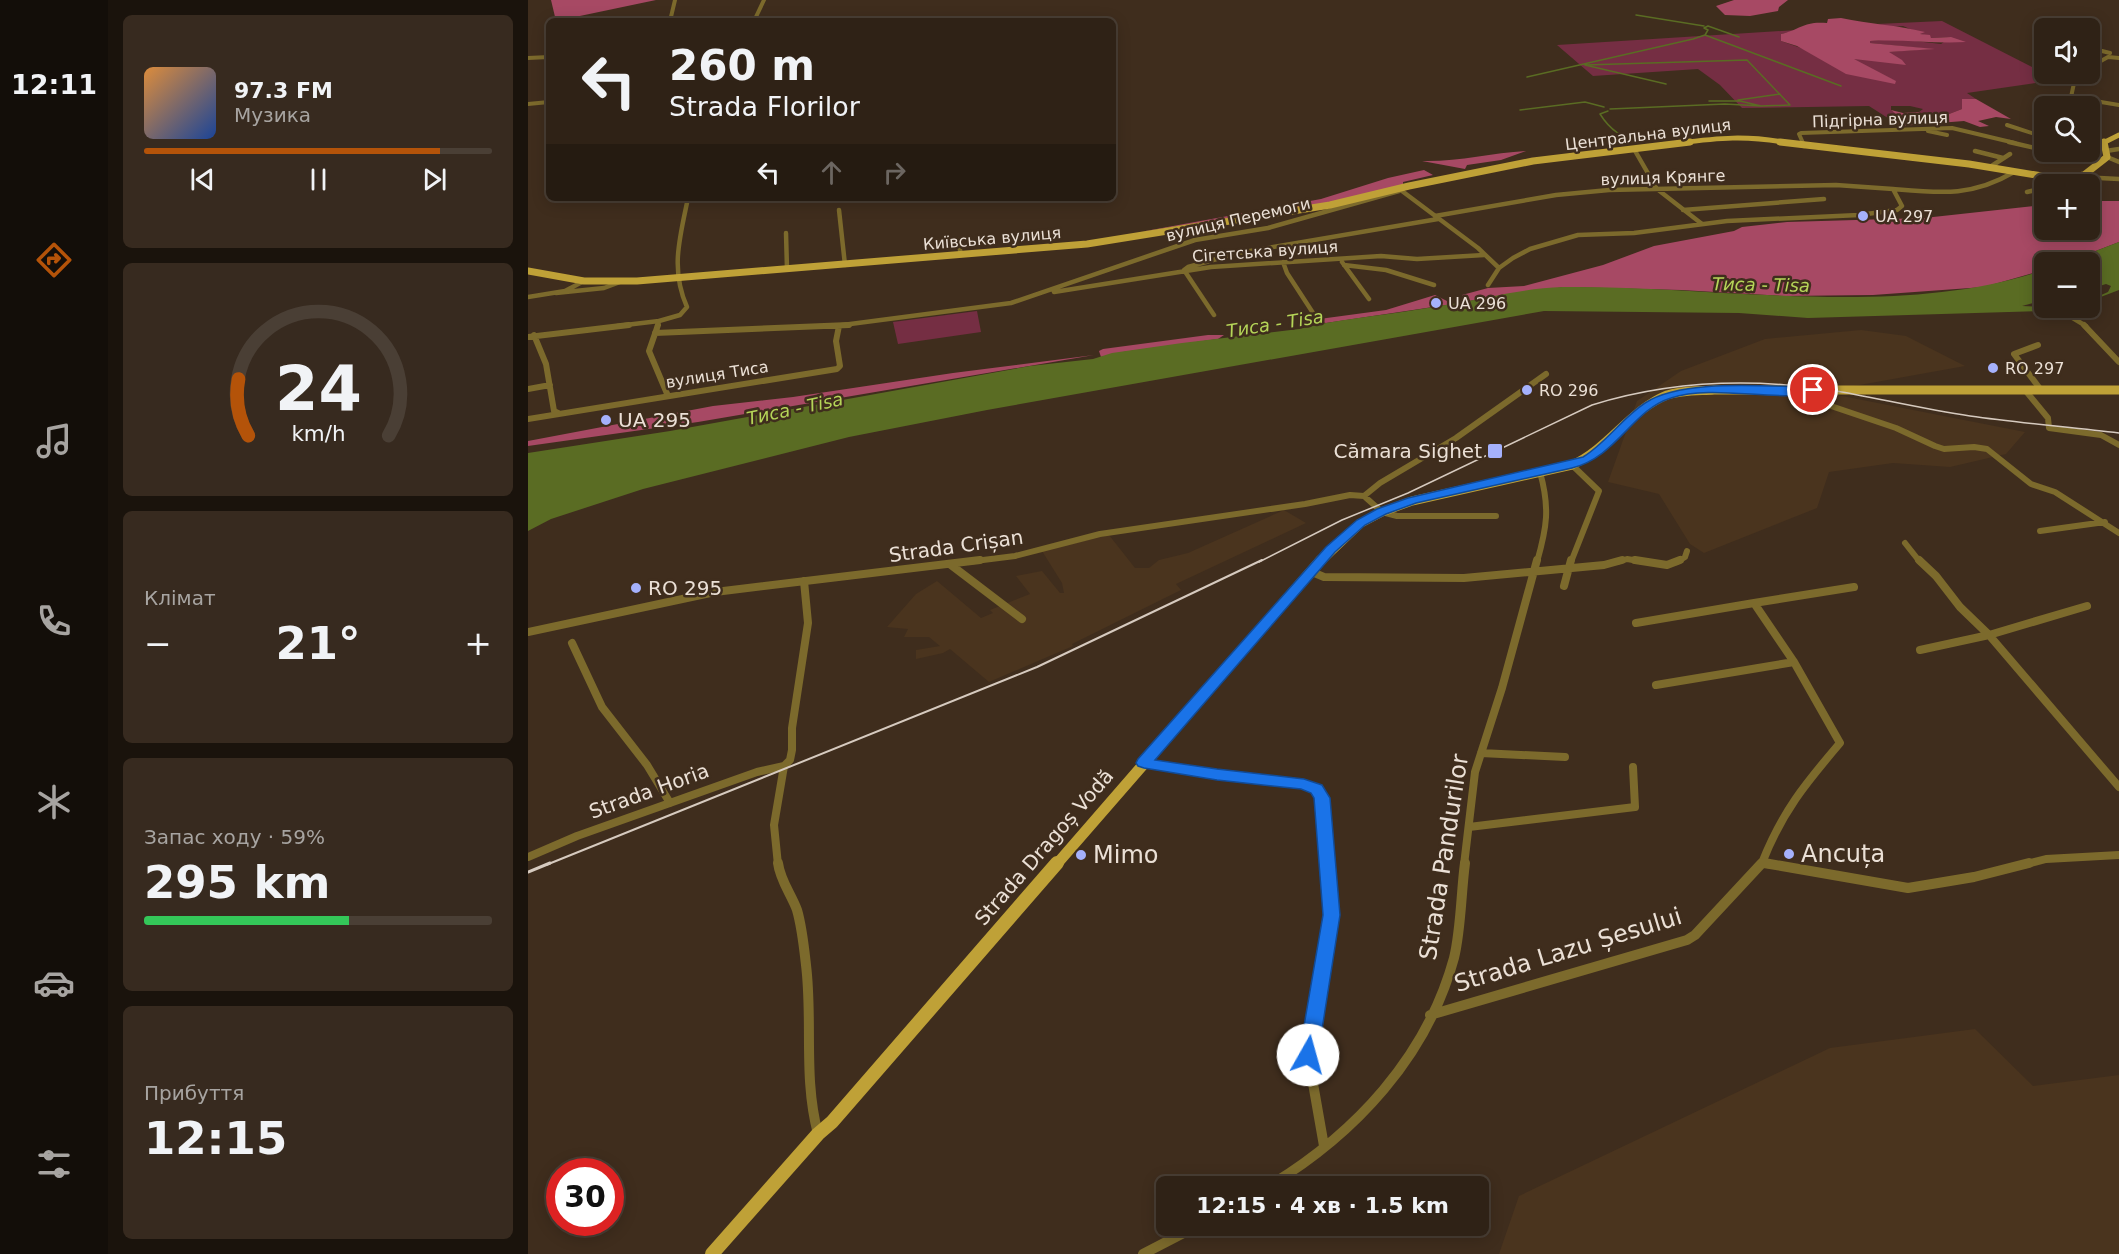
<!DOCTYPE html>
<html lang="uk">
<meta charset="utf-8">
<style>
:root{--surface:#2f2216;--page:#372a1f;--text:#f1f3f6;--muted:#a7a4a1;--line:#4a3f35;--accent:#b45309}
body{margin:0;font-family:"DejaVu Sans",sans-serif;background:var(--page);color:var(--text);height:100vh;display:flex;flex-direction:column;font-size:22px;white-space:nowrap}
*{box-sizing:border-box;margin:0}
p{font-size:20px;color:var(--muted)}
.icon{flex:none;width:33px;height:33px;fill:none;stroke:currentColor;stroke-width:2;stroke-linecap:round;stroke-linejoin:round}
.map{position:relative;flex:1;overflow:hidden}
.side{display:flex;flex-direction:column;gap:15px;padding:15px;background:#1a130c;width:420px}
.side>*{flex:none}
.banner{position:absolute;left:18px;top:18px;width:570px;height:183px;border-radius:9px;box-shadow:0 3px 15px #0003,0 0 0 2px var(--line);background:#2f2216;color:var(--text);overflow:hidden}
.tools{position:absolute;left:1506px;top:18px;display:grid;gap:12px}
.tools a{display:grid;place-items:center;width:66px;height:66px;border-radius:9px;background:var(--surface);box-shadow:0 3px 15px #0003,0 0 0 2px var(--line);font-size:30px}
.speed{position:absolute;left:18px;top:1158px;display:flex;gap:12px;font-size:30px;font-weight:700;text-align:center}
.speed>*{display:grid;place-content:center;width:78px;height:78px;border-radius:50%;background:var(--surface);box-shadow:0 3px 15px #0003,0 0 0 2px var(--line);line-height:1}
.speed .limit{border:9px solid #d22;background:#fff;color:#111}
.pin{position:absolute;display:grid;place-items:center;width:51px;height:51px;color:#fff;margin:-26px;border:3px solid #fff;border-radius:50%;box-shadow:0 2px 6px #0007}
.me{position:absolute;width:66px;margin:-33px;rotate:7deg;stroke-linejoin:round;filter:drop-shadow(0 0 4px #0008)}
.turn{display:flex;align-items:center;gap:21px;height:126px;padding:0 24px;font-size:27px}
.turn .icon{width:78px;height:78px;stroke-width:2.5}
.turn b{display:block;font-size:42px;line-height:51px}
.lanes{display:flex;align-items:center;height:57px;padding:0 24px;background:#0003;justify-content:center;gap:30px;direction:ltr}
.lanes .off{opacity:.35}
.big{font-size:45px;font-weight:700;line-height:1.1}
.side .card{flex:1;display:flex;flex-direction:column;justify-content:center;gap:9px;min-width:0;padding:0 21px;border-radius:9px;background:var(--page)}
.side .dial{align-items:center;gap:0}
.dial svg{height:156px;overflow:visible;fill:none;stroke:var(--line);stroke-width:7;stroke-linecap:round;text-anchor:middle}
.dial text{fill:var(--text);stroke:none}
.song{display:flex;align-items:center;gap:18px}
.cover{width:72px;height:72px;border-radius:9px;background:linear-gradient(135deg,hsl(30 70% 55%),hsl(220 70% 35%))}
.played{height:6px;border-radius:3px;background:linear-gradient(90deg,var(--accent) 85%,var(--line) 85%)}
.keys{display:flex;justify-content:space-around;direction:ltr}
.heat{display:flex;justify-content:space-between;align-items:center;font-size:33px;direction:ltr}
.charge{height:9px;border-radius:4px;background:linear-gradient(90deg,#34c759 59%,var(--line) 0)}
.trip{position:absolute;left:628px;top:1176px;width:333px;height:60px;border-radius:9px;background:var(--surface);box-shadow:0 3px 15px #0003,0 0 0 2px var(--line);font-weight:700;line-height:60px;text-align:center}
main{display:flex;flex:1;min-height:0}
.tab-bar{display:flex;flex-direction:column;width:108px;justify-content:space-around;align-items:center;background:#130e09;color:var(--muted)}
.tab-bar .icon{width:42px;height:42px}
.tab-bar .selected{color:var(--accent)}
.tab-bar b{font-size:27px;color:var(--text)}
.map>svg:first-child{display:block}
</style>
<main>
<nav class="tab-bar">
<b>12:11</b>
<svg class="icon selected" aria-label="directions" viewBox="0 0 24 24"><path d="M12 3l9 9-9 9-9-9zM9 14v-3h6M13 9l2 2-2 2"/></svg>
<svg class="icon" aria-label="music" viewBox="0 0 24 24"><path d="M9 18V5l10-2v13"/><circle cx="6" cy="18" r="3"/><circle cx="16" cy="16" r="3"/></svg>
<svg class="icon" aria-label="phone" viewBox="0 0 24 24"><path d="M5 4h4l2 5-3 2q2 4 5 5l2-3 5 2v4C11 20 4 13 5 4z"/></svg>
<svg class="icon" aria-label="climate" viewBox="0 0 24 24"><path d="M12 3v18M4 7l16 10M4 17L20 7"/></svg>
<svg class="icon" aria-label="car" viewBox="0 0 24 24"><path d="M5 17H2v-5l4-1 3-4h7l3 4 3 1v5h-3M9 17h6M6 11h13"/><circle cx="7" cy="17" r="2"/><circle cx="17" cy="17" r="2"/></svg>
<svg class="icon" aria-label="filters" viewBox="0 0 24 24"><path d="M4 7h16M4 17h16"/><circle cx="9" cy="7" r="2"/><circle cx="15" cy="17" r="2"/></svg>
</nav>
<section class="side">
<div class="card">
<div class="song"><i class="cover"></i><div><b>97.3 FM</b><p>Музика</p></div></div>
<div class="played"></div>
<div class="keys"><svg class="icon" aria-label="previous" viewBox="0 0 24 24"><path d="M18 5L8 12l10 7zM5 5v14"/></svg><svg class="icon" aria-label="pause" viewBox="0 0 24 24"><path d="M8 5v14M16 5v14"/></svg><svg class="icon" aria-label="next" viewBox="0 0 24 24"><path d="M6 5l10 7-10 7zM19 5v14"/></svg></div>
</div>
<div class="card dial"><svg viewBox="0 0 100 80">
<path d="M14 69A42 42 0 1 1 86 69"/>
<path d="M14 69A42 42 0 0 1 9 40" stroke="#b45309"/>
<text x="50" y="56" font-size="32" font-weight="700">24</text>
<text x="50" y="72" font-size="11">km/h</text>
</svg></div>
<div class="card"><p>Клімат</p>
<div class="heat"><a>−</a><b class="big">21°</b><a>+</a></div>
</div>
<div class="card"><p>Запас ходу · 59%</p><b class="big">295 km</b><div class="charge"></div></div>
<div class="card"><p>Прибуття</p><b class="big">12:15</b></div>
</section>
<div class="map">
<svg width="1591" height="1254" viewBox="0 0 1591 1254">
<rect width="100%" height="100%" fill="#3f2d1d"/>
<path fill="#4a341e" d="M1333 330 1378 336 1437 366 1315 388 1309 395 1497 432 1478 454 1422 467 1365 463 1301 472 1289 508 1176 553 1162 544 1131 494 1080 482 1109 401 1153 371 1237 339Z
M756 510 778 523 648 584 653 590 544 644 545 646 461 682 422 649 415 653 388 659V650L412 646 401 637H376L380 629 359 627 388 594 409 581 453 618 465 613 462 610 502 594 488 576 514 571 532 593H536L534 583 514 551 581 535 607 568H621L631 560 660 553Z
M1447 1029 1505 1086 1591 1075V1254H971L991 1196 1302 1048Z"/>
<path fill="#752e43" d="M1414 21 1512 71 1517 75 1513 79 1515 82 1439 93 1448 99H1434V109L1416 116 1393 117 1391 112 1395 109 1382 106H1363V110L1376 120H1363L1341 106 1214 108 1192 85 1170 69 1065 76 1029 45 1269 30 1253 34V41L1367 81 1324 59 1359 52 1402 49 1342 43V41L1370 39 1413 44 1423 37 1403 38 1375 26 1364 27 1349 24Z
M449 311 453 332 370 344 365 322Z"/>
<path fill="#a74964" d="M23 0H128L28 21Z
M1206 0H1260L1251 7 1250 11 1222 16 1197 15 1188 6Z
M1313 18C1341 24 1369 25 1397 32L1392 34 1402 35 1403 38 1423 37 1438 42C1406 44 1375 39 1342 41V43L1407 49 1361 52 1374 60 1378 65 1326 59 1368 81 1367 84 1318 74 1269 46 1253 41V34C1274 29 1275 21 1299 23L1300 19Z
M1434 99H1448L1483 119 1468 117 1450 121 1461 126 1452 127 1436 121 1372 126 1363 120H1375L1363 110 1375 113 1391 112 1394 117 1416 116 1434 109Z
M998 151 973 160 939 165 937 169 894 161C929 162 963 153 998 151Z
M896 170 905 175 875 182V185L811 201 612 232 793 199 860 178Z
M1562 201H1591V242L1539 262H1516V270L1456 287 1345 295 1256 296 1153 290 1036 287 941 301 934 295 960 288 996 286 1075 265 1126 246 1206 231 1214 227 1259 222 1396 218 1516 205V230H1562Z
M907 295 925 304 798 323 784 320 858 310Z
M680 335H696L690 339 595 352 573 357 571 351 575 349Z
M566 355 170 422 0 446V441L185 406 265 397 425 373Z"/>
<path fill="#5a6c23" d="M1591 242V290L1570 298 1562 305V300L1580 292 1583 286 1578 284 1562 289V262H1539Z
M1516 270V300L1494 306 1553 308 1513 311 1280 318 1211 313 1016 311 459 410 321 437 115 489 23 519 0 531V453L142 431 502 366 565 359 584 353 654 343 771 329 798 323C839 316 881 312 923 304 960 298 997 288 1035 287 1189 285 1369 320 1516 270Z"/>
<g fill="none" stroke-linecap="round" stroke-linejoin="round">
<path stroke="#5a6c23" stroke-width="1.5" d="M1108 15 1176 26
M1177 35 1313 86
M999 77 1165 39 1177 35 1180 30 1176 28 1180 26 1211 37
M1138 84 1057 65 1219 60 1262 105 1233 106
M1210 100 1252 94
M1082 109 1197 104 1233 106 1212 101H1181
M992 110 1057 102 1076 107
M1080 111 1072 114C1082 130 1094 138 1113 142"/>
<path stroke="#7c6a2c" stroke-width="4" d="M142 21 147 0
M226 21 236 0
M264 21 321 18 330 21
M1562 48 1582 53
M0 58 21 57
M1562 67 1580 57 1591 58
M1543 97 1591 105
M0 104 21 102
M1531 106 1543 97 1548 74
M1516 115 1510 119 1516 123
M1479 125 1516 137
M1400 131 1419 135
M1275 143 1271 134 1273 133 1424 128 1487 143"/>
<path stroke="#7c6a2c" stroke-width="4.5" d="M1274 142 1276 146
M1481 142 1516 150
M1562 147 1576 148
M1106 149 1129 189 1174 224
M1447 151 1475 158
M1578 151 1591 149
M1524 152 1576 160
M1579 157 1591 162
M1462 167 1482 154
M1552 177 1591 179
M1532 184 1539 179
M870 188 950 248 971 268
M1499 192 1516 188
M311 210 317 265
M1155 210 1296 199
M907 216 1028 195 1081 190 1308 185 1365 189
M258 233 259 269
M430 240 433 255
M755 262 759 273 787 316
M814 262 841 299
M816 265 858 270 906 285
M960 285 971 268 985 258 1002 249 1050 235 1106 233 1199 221 1331 215 1369 210 1374 206 1365 189C1412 193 1444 197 1486 172
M526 292 683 267 853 256 889 259 956 255
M28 293 76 288 92 282
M0 297 37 291 56 281
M1538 314 1558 326
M686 315 656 270 660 267 710 253 910 219
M89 326 131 321
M129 326 131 321 152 315 159 307C142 269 152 237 160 198
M307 326 483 303 667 240 740 228 871 191"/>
<path stroke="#7c6a2c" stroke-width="6" d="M130 325 121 351 140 396
M1556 325 1591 362
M127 333 321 325
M6 335 18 364 26 411 30 413
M0 337 101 325
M1510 345 1486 354 1513 390
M0 389 22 385
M1285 390 1300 405 1368 428 1407 446 1416 449 1446 447 1459 449 1503 484 1527 492 1591 533
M1497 390 1520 418 1521 428 1573 435 1591 445
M0 419 309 369 312 366 308 341 311 326
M836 496 852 483 928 438 1018 374
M1512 531 1577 522
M1377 543 1392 562
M439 562 487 556 572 534 777 504 822 495 836 496 854 512 869 516H968
M1009 562C1019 527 1022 508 1012 472
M1043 562 1071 491 1044 465
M1089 562 1099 559 1117 562
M1149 562 1157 557 1159 551"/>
<path stroke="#7c6a2c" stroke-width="8" d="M1107 560 1139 565 1152 560
M1391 560 1408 576 1432 607 1461 635
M423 565 494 619
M784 572 796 577 936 578 1076 565 1094 560
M1036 586 1043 560
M1559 606 1461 635 1591 787
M1108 623 1226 603
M0 632 187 592 452 560
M44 643 74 707 119 765 142 803
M1392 650 1461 635
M1128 685 1266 662
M953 753 1037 757
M616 763 689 775 776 784 788 789 794 798 799 865
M941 827 1107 807 1105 767
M0 857 49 836 229 772 256 766
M250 865 246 825 256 766 262 760 264 750V728L280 623 276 581
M936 865 947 772 974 688 1009 560
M1232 865 1234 863
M1245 865 1234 863C1254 812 1277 784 1312 743L1266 662 1226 603 1326 587
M1495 865 1518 859 1591 855"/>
<path stroke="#7c6a2c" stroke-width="10" d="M250 863C252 880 263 894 269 910 274 927 276 947 278 965 285 1022 275 1077 290 1134
M1236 863 1380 888 1446 877 1501 863
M902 1015 1159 940 1167 935 1234 863
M796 1146 780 1055 803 915 799 863
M741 1186C827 1134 899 1057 926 958 933 930 933 893 937 863
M615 1254 669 1226"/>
<path stroke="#bfa137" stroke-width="5" d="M1150 143C1191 138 1218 135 1260 143
M1575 143 1591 135"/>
<path stroke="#bfa137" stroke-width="7" d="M1252 142 1441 164 1532 179 1556 175 1579 157 1576 142
M0 271 56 281H109L559 244 802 205 881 186 1005 161 1162 142"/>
<path stroke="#bfa137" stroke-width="9" d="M792 562 833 523 854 512 884 501 1044 465C1081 448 1102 410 1139 395 1154 390 1171 391 1186 390H1591"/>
<path stroke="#bfa137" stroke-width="11" d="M528 865 793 560"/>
<path stroke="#bfa137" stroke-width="14" d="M184 1254 290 1134 304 1122 529 863"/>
<path stroke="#d6cabf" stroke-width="1.5" d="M731 562 814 520 880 493 1064 405C1141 381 1223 378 1303 390 1349 398 1395 409 1442 416 1491 423 1541 427 1591 433"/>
<path stroke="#d6cabf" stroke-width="2" d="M18 865 509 667 734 560"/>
<path stroke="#d6cabf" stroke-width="3" d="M0 872 22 863"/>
</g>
<path fill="#1a73e8" stroke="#114b97" stroke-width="1.5" d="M1285 387 1289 388V393C1246 402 1185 384 1143 398 1104 410 1089 457 1044 468L888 503 858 514 837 525 807 552 627 760 689 769 776 779 794 785 802 798 812 915 790 1055 787 1060 780 1063 773 1060 771 1055 795 915 786 798 783 793 773 789 689 780 616 768 610 766 608 763 610 759 798 547 829 520 849 509 880 498 1055 457C1079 442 1094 418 1117 403 1155 378 1240 387 1285 387Z"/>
<g fill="#a5b1fc" stroke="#3f2d1d" stroke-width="2">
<circle cx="1335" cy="216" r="6"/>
<circle cx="908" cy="303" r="6"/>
<circle cx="1465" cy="368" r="6"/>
<circle cx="999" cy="390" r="6"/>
<circle cx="78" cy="420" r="6"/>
<rect x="959" y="443" width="16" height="16" rx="3"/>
<circle cx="108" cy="588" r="6"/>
<circle cx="1261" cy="854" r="6"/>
<circle cx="553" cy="855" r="6"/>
</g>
<g text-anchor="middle" stroke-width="5" stroke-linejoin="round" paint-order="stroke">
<g font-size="16" fill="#ebe0d6" stroke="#3f2d1d">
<text transform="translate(1352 119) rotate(-2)" y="6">Підгірна вулиця</text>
<text transform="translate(1120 134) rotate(-7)" y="6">Центральна вулиця</text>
<text transform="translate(1135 177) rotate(-2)" y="6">вулиця Крянге</text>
<text transform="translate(710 219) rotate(-13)" y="6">вулиця Перемоги</text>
<text transform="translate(464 238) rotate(-5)" y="6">Київська вулиця</text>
<text transform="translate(737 251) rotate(-4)" y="6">Сігетська вулиця</text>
<text transform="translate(189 374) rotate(-9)" y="6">вулиця Тиса</text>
</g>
<g font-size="16" fill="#ebe0d6" stroke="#3f2d1d" text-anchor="start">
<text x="1347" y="222">UA 297</text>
<text x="920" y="309">UA 296</text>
<text x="1477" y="374">RO 297</text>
<text x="1011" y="396">RO 296</text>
</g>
<g font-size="18" font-style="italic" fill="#b5d558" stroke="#3f2d1d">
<text transform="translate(1233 285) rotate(1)" y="6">Тиса - Tisa</text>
<text transform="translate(747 324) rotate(-9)" y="6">Тиса - Tisa</text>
<text transform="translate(267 409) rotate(-12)" y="6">Тиса - Tisa</text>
</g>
<g font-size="20" fill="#ebe0d6" stroke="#3f2d1d" text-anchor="start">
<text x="90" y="427">UA 295</text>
<text x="954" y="458" text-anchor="end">Cămara Sighet</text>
<text x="120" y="595">RO 295</text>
</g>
<g font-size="20" fill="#ebe0d6" stroke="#3f2d1d">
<text transform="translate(428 546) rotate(-8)" y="7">Strada Crișan</text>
<text transform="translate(121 791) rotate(-20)" y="7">Strada Horia</text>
<text transform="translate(516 847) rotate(-49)" y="7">Strada Dragoș Vodă</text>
</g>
<g font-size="24" fill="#ebe0d6" stroke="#3f2d1d" text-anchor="start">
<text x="1273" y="862">Ancuța</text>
<text x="565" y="863">Mimo</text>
</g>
<g font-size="24" fill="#ebe0d6" stroke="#3f2d1d">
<text transform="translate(916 857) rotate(-81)" y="8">Strada Pandurilor</text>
<text transform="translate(1040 950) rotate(-17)" y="8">Strada Lazu Șesului</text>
</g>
</g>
</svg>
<div class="tools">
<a><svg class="icon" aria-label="sound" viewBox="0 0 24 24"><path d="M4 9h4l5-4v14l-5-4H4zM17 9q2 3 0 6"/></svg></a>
<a><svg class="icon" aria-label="search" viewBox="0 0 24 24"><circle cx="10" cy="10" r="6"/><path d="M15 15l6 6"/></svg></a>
<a>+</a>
<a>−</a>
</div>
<div class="speed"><div class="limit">30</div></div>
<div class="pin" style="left:1285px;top:390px;background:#d93025"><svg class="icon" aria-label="arrive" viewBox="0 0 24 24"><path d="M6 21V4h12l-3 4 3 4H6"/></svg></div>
<svg class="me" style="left:780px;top:1055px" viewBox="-20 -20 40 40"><circle r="19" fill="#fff"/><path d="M0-13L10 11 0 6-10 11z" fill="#1a73e8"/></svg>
<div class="trip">12:15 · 4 хв · 1.5 km</div>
<div class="banner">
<div class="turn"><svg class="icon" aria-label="left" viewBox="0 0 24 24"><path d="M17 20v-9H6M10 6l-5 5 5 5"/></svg><div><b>260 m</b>Strada Florilor</div></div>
<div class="lanes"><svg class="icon" aria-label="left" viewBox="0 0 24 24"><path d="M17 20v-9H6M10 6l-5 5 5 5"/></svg><svg class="icon off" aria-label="ahead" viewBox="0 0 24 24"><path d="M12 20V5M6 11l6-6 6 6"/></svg><svg class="icon off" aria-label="right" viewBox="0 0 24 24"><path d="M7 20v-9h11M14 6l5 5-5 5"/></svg></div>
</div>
</div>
</main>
